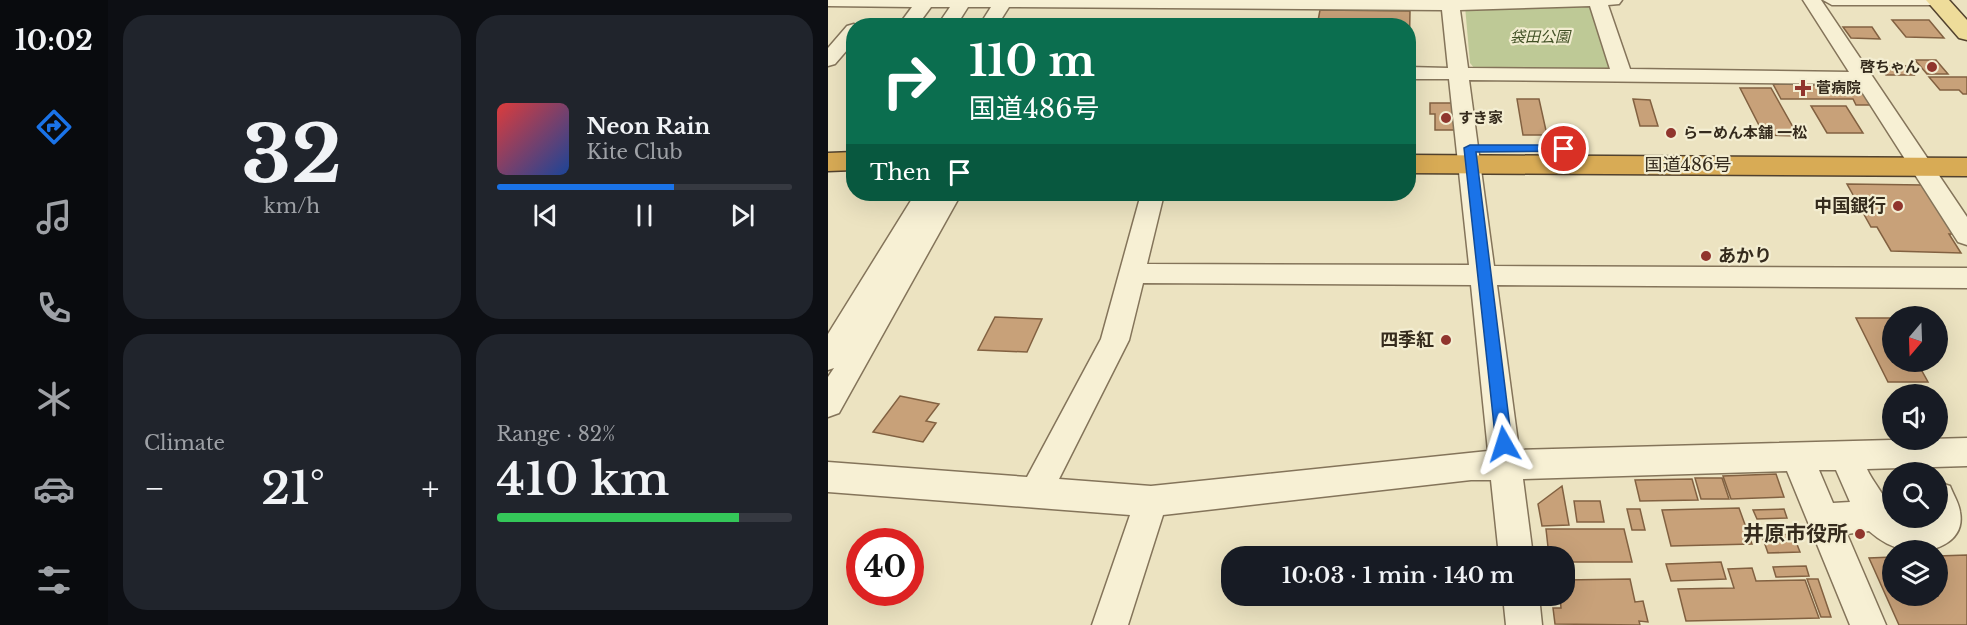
<!DOCTYPE html>
<meta charset="utf-8">
<style>
:root{--surface:#171b24;--page:#20242c;--text:#f1f3f6;--muted:#9ea1a6;--line:#363941;--accent:#1a73e8}
body{margin:0;font-family:"Libre Baskerville","Noto Sans JP",serif;background:var(--page);color:var(--text);height:100vh;display:flex;flex-direction:column;font-size:22px;white-space:nowrap}
*{box-sizing:border-box;margin:0}
p{font-size:20px;color:var(--muted)}
.icon{flex:none;width:33px;height:33px;fill:none;stroke:currentColor;stroke-width:2;stroke-linecap:round;stroke-linejoin:round}
.map{position:relative;flex:1;overflow:hidden}
.panel{display:flex;flex-direction:column;gap:15px;padding:15px;background:#0d0f14;width:720px}
.panel>*{flex:none}
.top-card{position:absolute;left:18px;top:18px;width:570px;height:183px;border-radius:24px;box-shadow:0 6px 24px #0002;background:#0b6e4f;color:#fff;overflow:hidden}
.needle{width:39px;rotate:199deg}
.buttons{position:absolute;left:1054px;top:306px;display:grid;gap:12px}
.buttons a{display:grid;place-items:center;width:66px;height:66px;border-radius:50%;background:var(--surface);box-shadow:0 6px 24px #0002;font-size:30px}
.speed{position:absolute;left:18px;top:528px;display:flex;gap:12px;font-size:30px;font-weight:700;text-align:center}
.speed>*{display:grid;place-content:center;width:78px;height:78px;border-radius:50%;background:var(--surface);box-shadow:0 6px 24px #0002;line-height:1}
.speed .limit{border:9px solid #d22;background:#fff;color:#111}
.pin{position:absolute;display:grid;place-items:center;width:51px;height:51px;color:#fff;margin:-26px;border:3px solid #fff;border-radius:50%;box-shadow:0 2px 6px #0007}
.me{position:absolute;width:66px;margin:-33px;rotate:354deg;stroke-linejoin:round;filter:drop-shadow(0 0 4px #0008)}
.turn{display:flex;align-items:center;gap:21px;height:126px;padding:0 24px;font-size:27px}
.turn .icon{width:78px;height:78px;stroke-width:2.5}
.turn b{display:block;font-size:42px;line-height:51px}
.then{display:flex;align-items:center;height:57px;padding:0 24px;background:#0003;gap:12px;font-size:22px}
.big{font-size:45px;font-weight:600;line-height:1.1}
.panel .tile{flex:1;display:flex;flex-direction:column;justify-content:center;gap:9px;min-width:0;padding:0 21px;border-radius:24px;background:var(--page)}
.panel .dial{align-items:center;gap:0}
.dial b{font-size:78px;line-height:1}
.song{display:flex;align-items:center;gap:18px}
.cover{width:72px;height:72px;border-radius:9px;background:linear-gradient(135deg,hsl(0 70% 55%),hsl(220 70% 35%))}
.played{height:6px;border-radius:3px;background:linear-gradient(90deg,var(--accent) 60%,var(--line) 60%)}
.keys{display:flex;justify-content:space-around;direction:ltr}
.heat{display:flex;justify-content:space-between;align-items:center;font-size:33px;direction:ltr}
.charge{height:9px;border-radius:4px;background:linear-gradient(90deg,#34c759 82%,var(--line) 0)}
.panel .tiles{flex:1;display:grid;gap:15px;grid-template-columns:repeat(2,1fr)}
.trip{position:absolute;left:393px;top:546px;width:354px;height:60px;border-radius:24px;background:var(--surface);box-shadow:0 6px 24px #0002;font-weight:600;line-height:60px;text-align:center}
main{display:flex;flex:1;min-height:0}
.tab-bar{display:flex;flex-direction:column;width:108px;justify-content:space-around;align-items:center;background:#090b0e;color:var(--muted)}
.tab-bar .icon{width:42px;height:42px}
.tab-bar .on{color:var(--accent)}
.tab-bar b{font-size:27px;color:var(--text)}
.map>svg:first-child{display:block}
</style>
<main>
<nav class="tab-bar">
<b>10:02</b>
<svg class="icon on" aria-label="directions" viewBox="0 0 24 24"><path d="M12 3l9 9-9 9-9-9zM9 14v-3h6M13 9l2 2-2 2"/></svg>
<svg class="icon" aria-label="music" viewBox="0 0 24 24"><path d="M9 18V5l10-2v13"/><circle cx="6" cy="18" r="3"/><circle cx="16" cy="16" r="3"/></svg>
<svg class="icon" aria-label="phone" viewBox="0 0 24 24"><path d="M5 4h4l2 5-3 2q2 4 5 5l2-3 5 2v4C11 20 4 13 5 4z"/></svg>
<svg class="icon" aria-label="climate" viewBox="0 0 24 24"><path d="M12 3v18M4 7l16 10M4 17L20 7"/></svg>
<svg class="icon" aria-label="car" viewBox="0 0 24 24"><path d="M5 17H2v-5l4-1 3-4h7l3 4 3 1v5h-3M9 17h6M6 11h13"/><circle cx="7" cy="17" r="2"/><circle cx="17" cy="17" r="2"/></svg>
<svg class="icon" aria-label="filters" viewBox="0 0 24 24"><path d="M4 7h16M4 17h16"/><circle cx="9" cy="7" r="2"/><circle cx="15" cy="17" r="2"/></svg>
</nav>
<section class="panel">
<div class="tiles">
<div class="tile dial"><b>32</b><p>km/h</p></div>
<div class="tile">
<div class="song"><i class="cover"></i><div><b>Neon Rain</b><p>Kite Club</p></div></div>
<div class="played"></div>
<div class="keys"><svg class="icon" aria-label="previous" viewBox="0 0 24 24"><path d="M18 5L8 12l10 7zM5 5v14"/></svg><svg class="icon" aria-label="pause" viewBox="0 0 24 24"><path d="M8 5v14M16 5v14"/></svg><svg class="icon" aria-label="next" viewBox="0 0 24 24"><path d="M6 5l10 7-10 7zM19 5v14"/></svg></div>
</div>
<div class="tile"><p>Climate</p>
<div class="heat"><a>−</a><b class="big">21°</b><a>+</a></div>
</div>
<div class="tile"><p>Range · 82%</p><b class="big">410 km</b><div class="charge"></div></div>
</div>
</section>
<div class="map">
<svg width="1139" height="625" viewBox="0 0 1139 625">
<rect width="100%" height="100%" fill="#ece3c1"/>
<path fill="#bec996" d="M637 6H766L786 70 647 69 642 63Z"/>
<path fill="#c8a179" stroke="#826141" stroke-width="1.5" d="M492 10 582 11 581 63 580 26H489Z
M1064 20H1101L1116 38 1078 37Z
M1015 27H1044L1052 39 1023 38Z
M1087 60H1108L1120 74H1099Z
M1051 66H1079L1086 75H1058Z
M1101 77H1139V94H1135L1131 90H1112Z
M987 81 1031 85 1045 105H1028L1025 99H953L945 84 989 85Z
M912 88H943L970 136 936 135Z
M689 99H711L719 135H695Z
M805 99 822 100 830 126H812Z
M602 103H627L629 130H607V114H602Z
M983 106H1018L1035 133H999Z
M1019 184 1096 185 1127 234H1121L1133 253 1063 251 1049 227H1043Z
M167 317 214 319 199 352 150 350Z
M1028 318H1065V362H1089L1100 382H1060Z
M72 396 111 404 98 421 108 423 95 442 45 432Z
M948 474 956 497 903 499 895 476Z
M867 478H894L901 499H873Z
M864 479 870 500 812 501 807 480Z
M734 486 741 525 714 526 710 504Z
M746 501H772L776 522H749Z
M911 508 924 544 843 546 834 510Z
M799 509H812L817 530H804Z
M956 509 959 518 929 519 925 510Z
M718 529H796L804 562H736V556H721Z
M965 534 972 552 940 553 934 536Z
M1139 555V625H1071L1041 558 1065 557V596H1110V556Z
M893 562 898 579 843 581 838 564Z
M978 566 981 576 948 577 945 567Z
M924 568 928 581 977 580 991 618 858 621 850 589 906 588 900 569Z
M802 579 807 602 815 601 820 622 811 621 812 625 727 624 725 608H733L732 596H736V580Z
M979 579H990L1003 617H993Z"/>
<g fill="none" stroke-linecap="round" stroke-linejoin="round">
<g stroke="#84745a" stroke-width="3">
<path id="minor" d="M0 0H794L791 4 780 5 802 69 1021 72 975 0H993L1139 217V245L1130 242 1029 84 641 80 666 266 1139 268V288L669 285 691 450 1139 438V466L1039 469C1045 483 1065 505 1065 518L1090 520 1110 518V482L1122 486C1125 494 1131 503 1132 512 1138 543 1102 555 1078 550 1065 548 1051 540 1041 531L1019 534 1058 625H1022L959 471 695 479 705 556H671L663 480H643L335 515 300 625H264L302 515 0 492V462L199 477 273 339 313 194H336L319 264 641 265 621 79H580V67L620 68 614 10 181 7 169 26H151L163 7H140L128 26H109L122 7H103L89 26H70L84 7 0 6ZM762 6 782 69 640 68 632 10ZM315 283 643 285 660 451 323 486 231 479 301 340ZM991 470H1008L1022 502 1005 503Z
M995 0H1118L1109 5H1004Z
M26 24 30 26H26V42L7 64 0 66V48L19 26Z
M87 194H133L11 413 0 417V377L6 368 0 370V334Z
M675 596H711L714 625H678Z"/>
</g>
<g stroke="#52422e" stroke-width="3">
<path id="major" d="M1098 0H1121L1139 20V40L1131 38Z"/>
</g>
<g stroke="#52422e" stroke-width="3">
<path id="highway" d="M26 152V170L0 171V153Z
M580 155 1139 158V176L580 173Z"/>
</g>
<use href="#minor" fill="#f7f0d4" fill-rule="evenodd"/>
<use href="#major" fill="#eedc9a" fill-rule="evenodd"/>
<use href="#highway" fill="#d8ab55" fill-rule="evenodd"/>
</g>
<path fill="#1a73e8" stroke="#114b97" stroke-width="1.5" d="M736 145 741 149 740 151 648 152 684 444 682 449 676 451 671 449 668 444 636 148 642 145Z"/>
<g fill="#90352d" stroke="#f3edd1" stroke-width="2">
<circle cx="1104" cy="67" r="6"/>
<path d="M972 79h6v6h6v6h-6v6h-6v-6h-6v-6h6z"/>
<circle cx="618" cy="118" r="6"/>
<circle cx="843" cy="133" r="6"/>
<circle cx="1070" cy="206" r="6"/>
<circle cx="878" cy="256" r="6"/>
<circle cx="618" cy="340" r="6"/>
<circle cx="1032" cy="534" r="6"/>
</g>
<g text-anchor="middle" stroke-width="4.5" stroke-linejoin="round" paint-order="stroke">
<g font-size="15" font-style="italic" fill="#415025" stroke="#f3edd1">
<text x="712" y="42">袋田公園</text>
</g>
<g font-size="15" font-weight="bold" fill="#352b1d" stroke="#f3edd1" text-anchor="start">
<text x="1092" y="72" text-anchor="end">啓ちゃん</text>
<text x="988" y="93">菅病院</text>
<text x="630" y="123">すき家</text>
<text x="855" y="138">らーめん本舗 一松</text>
</g>
<g font-size="18" fill="#352b1d" stroke="#f3edd1">
<text x="860" y="171">国道486号</text>
</g>
<g font-size="18" font-weight="bold" fill="#352b1d" stroke="#f3edd1" text-anchor="end">
<text x="1058" y="212">中国銀行</text>
<text x="890" y="262" text-anchor="start">あかり</text>
<text x="606" y="346">四季紅</text>
</g>
<g font-size="21" font-weight="bold" fill="#352b1d" stroke="#f3edd1" text-anchor="end">
<text x="1020" y="541">井原市役所</text>
</g>
</g>
</svg>
<div class="buttons">
<a><svg class="needle" viewBox="-14 -14 28 28"><path d="M0-13l5 13h-10z" fill="#e53935"/><path d="M0 13l5-13h-10z" fill="#9ea1a6"/></svg></a>
<a><svg class="icon" aria-label="sound" viewBox="0 0 24 24"><path d="M4 9h4l5-4v14l-5-4H4zM17 9q2 3 0 6"/></svg></a>
<a><svg class="icon" aria-label="search" viewBox="0 0 24 24"><circle cx="10" cy="10" r="6"/><path d="M15 15l6 6"/></svg></a>
<a><svg class="icon" aria-label="layers" viewBox="0 0 24 24"><path d="M12 4l9 5-9 5-9-5zM3 14l9 5 9-5"/></svg></a>
</div>
<div class="speed"><div class="limit">40</div></div>
<div class="pin" style="left:736px;top:149px;background:#d93025"><svg class="icon" aria-label="arrive" viewBox="0 0 24 24"><path d="M6 21V4h12l-3 4 3 4H6"/></svg></div>
<svg class="me" style="left:676px;top:444px" viewBox="-20 -20 40 40"><path d="M0-17L14 15 0 8-14 15z" fill="#1a73e8" stroke="#fff" stroke-width="4"/></svg>
<div class="trip">10:03 · 1 min · 140 m</div>
<div class="top-card">
<div class="turn"><svg class="icon" aria-label="right" viewBox="0 0 24 24"><path d="M7 20v-9h11M14 6l5 5-5 5"/></svg><div><b>110 m</b>国道486号</div></div>
<div class="then">Then<svg class="icon" aria-label="arrive" viewBox="0 0 24 24"><path d="M6 21V4h12l-3 4 3 4H6"/></svg></div>
</div>
</div>
</main>
